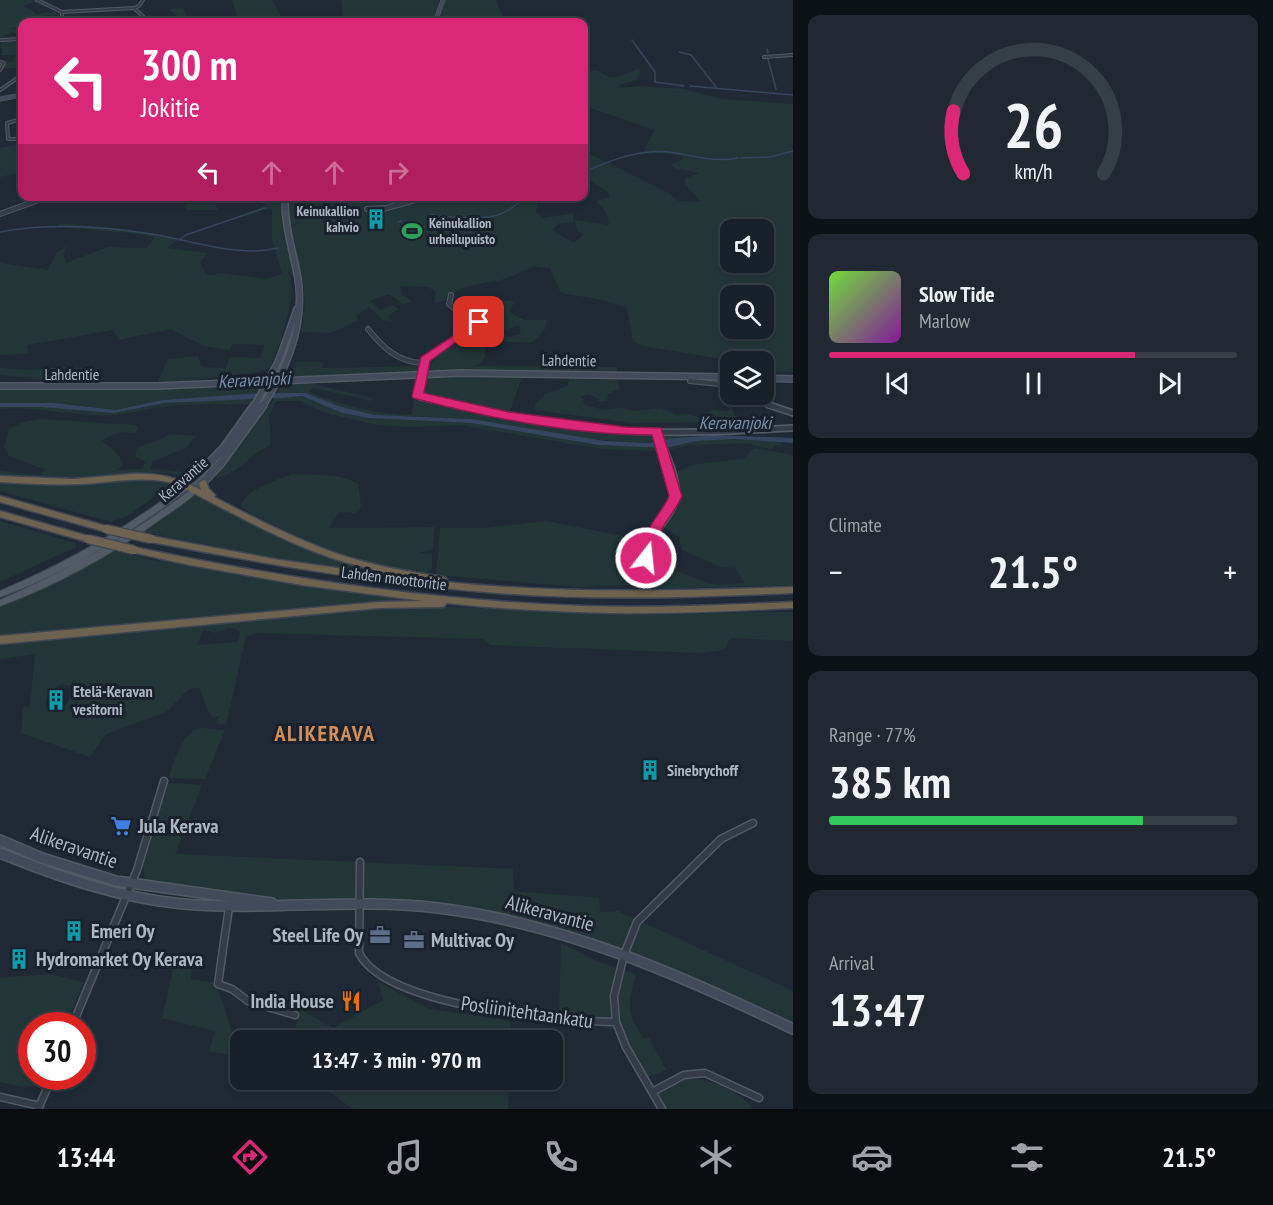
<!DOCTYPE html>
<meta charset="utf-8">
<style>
:root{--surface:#182029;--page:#212831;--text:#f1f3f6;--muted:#9fa3a8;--line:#363e46;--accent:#db2777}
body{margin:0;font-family:"PT Sans Narrow",sans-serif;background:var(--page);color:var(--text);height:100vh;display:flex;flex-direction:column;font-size:22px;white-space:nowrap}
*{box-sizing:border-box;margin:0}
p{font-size:20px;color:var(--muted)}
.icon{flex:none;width:33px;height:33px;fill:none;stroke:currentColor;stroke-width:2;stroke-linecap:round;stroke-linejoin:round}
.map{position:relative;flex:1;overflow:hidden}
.sheet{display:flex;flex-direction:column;gap:15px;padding:15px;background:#0d1217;width:480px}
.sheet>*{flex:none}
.hud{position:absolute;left:18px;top:18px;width:570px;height:183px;border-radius:12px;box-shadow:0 3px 9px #0003,0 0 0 2px var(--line);background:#db2777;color:#fff;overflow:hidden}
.fabs{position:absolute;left:720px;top:219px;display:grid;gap:12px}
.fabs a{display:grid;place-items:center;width:54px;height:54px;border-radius:12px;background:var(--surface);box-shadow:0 3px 9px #0003,0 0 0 2px var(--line);font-size:30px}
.speed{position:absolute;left:18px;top:1012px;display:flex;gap:12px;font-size:30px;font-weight:700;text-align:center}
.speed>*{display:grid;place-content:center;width:78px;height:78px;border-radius:50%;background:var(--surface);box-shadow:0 3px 9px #0003,0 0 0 2px var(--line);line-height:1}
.speed .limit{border:9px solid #d22;background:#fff;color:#111}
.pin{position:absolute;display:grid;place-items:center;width:51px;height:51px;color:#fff;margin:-26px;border-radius:12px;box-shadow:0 3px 9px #0006}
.me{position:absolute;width:66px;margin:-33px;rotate:16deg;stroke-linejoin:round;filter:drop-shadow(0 0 4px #0008)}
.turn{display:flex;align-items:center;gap:21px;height:126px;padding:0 24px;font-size:27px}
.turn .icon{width:78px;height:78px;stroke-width:2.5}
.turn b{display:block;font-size:42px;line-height:51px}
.lanes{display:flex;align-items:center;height:57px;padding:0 24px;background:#0003;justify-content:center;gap:30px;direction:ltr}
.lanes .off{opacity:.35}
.big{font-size:45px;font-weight:800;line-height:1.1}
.sheet .widget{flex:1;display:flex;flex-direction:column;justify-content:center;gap:9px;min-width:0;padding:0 21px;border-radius:12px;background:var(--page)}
.sheet .dial{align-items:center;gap:0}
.dial svg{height:156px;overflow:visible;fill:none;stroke:var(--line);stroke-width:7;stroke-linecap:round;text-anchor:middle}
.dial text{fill:var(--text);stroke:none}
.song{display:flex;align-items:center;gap:18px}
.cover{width:72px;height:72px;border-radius:9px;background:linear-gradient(135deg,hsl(100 70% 55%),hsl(290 70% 35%))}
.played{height:6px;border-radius:3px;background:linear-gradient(90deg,var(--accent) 75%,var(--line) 75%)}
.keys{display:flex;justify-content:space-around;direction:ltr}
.heat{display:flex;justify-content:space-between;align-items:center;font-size:33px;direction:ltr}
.charge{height:9px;border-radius:4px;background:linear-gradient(90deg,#34c759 77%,var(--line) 0)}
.trip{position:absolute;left:230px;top:1030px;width:333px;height:60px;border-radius:12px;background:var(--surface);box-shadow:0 3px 9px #0003,0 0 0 2px var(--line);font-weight:800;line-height:60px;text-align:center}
.tabs{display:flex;height:96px;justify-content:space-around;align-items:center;background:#0a0d10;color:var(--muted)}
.tabs .icon{width:42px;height:42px}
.tabs .on{color:var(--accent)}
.tabs b{font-size:27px;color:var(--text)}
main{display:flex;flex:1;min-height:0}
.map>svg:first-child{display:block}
</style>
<main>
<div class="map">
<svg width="793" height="1109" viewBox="0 0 793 1109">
<rect width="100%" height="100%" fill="#202a37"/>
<path fill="#223638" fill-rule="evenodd" d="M0 0H34L37 1 23 6 37 14 56 11 60 13 61 17 52 22H47L56 18 57 15 24 17 22 25 10 29 22 30V35H16L13 32 0 38Z
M232 0H272L284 22 182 21 169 9 183 8 189 21 238 18Z
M339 0H439L438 10 431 22H325L343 21 342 1Z
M445 0H496L503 18 436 22Z
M3 40H22V73L15 78 18 68H3L6 62H12L15 55H1L3 50 0 46Z
M639 69 640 74 636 80 619 85 620 88 640 86 683 89 721 99 793 104V372L764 371V362H730V364L729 360 642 346 633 341 627 308 603 300 561 293 550 268 537 267 536 265C525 270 513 276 501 280 484 284 457 284 448 300L434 303 436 293 429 287 400 286 402 294 412 302 403 304 389 294 370 301 381 310 393 305 399 309 387 316 393 321 383 320 369 307 356 316 359 320 331 333 301 332C311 288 297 269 290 229L299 221 290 227 287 205 289 196 572 197 571 199 538 198 536 212 544 218 573 213V220L609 225 607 213 596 201 610 197 608 192 584 177V151L668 193 679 201 701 202 685 184 686 178 699 173 674 168 671 164 683 159 682 157 666 153 645 154V148L655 130 584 106V96L587 92 584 89V73L595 70C601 71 604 75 609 77 618 79 630 71 639 69ZM575 222 578 231 584 234 574 243 552 230 558 224ZM730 230H764V262H730ZM730 296H764V328H730Z
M22 144V172L0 177V148Z
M200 197H224L215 203 218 210H187L184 207 190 202H203Z
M262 197H282L284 232 296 281 290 272H288C290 277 292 281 292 286 292 302 278 359 268 369L253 373 157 384 168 359 198 356 201 366 226 369 229 357 260 358 265 345 232 344 230 350 203 346 171 329 118 340 113 330 27 345 28 354 0 355V263L48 270 57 252 67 246 63 255 66 263 108 247 147 248 154 238 148 235 58 226 59 223 153 233 177 240 167 248 208 253 200 262 205 274 211 276 220 273 266 279 282 274 272 239V209C259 208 247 220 236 217L265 206Z
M509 300 514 303 509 311 511 313 524 320H547L545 329 533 342H507L463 334C476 329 497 326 508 337L521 334 519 325 502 331 482 328 481 322 476 319 495 311 500 302Z
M458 343 462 345H485V357L480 364 471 366 617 367 619 389 608 394 607 401 601 402 590 394 581 396 585 405 604 410 621 408 633 411 661 408 676 415 688 414 697 417H702L711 410 729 411V402L736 418 732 422 633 423 535 410 534 406 545 394 568 386 569 378 522 377 509 414 500 416 613 432 649 427 686 429 688 437 650 443 588 439 472 419 375 415 338 406 306 393H277L280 388 290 385V368H295L296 362H320L323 364 322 368 429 366 441 353ZM417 378 412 415C376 414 341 406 308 391L314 388 371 401 373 398 310 383Z
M64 367 78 368 76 374 51 380 0 375V368L30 370Z
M261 383 258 393 250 394 162 400 116 410 55 403H0V388L122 390Z
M292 396 305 397 342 413 368 418 471 423 598 445 665 448 697 441 733 439 781 442V445L774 446 773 449 754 446 751 443 689 445 668 450V455L677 472 696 464 743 459 754 448 793 455V585L655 589 648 560 708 583 718 585 745 583 735 568 721 567 682 550 679 537 663 527 658 542 664 551V563L648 557C650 550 651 541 655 534 669 510 684 505 673 474L667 479 657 451 602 449 460 425 410 427 377 425 326 413 300 401H276L269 416 271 443 269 446C250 455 238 473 217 478L216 476 274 399Z
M246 398 254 399 249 404C220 405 191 403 161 407 146 409 131 414 116 415 77 417 39 406 0 409V407H52L114 413 164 403Z
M41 419 134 425 138 427 136 433C122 432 114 432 102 441L117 453 123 463 118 470 143 469 145 461 135 457 137 448C147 443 162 440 170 434L195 436 186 448 153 461 150 469 184 472 180 476C148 468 132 476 102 477 68 479 34 479 0 477V471L40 475 46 470 9 456 4 447 9 429 23 422Z
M292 474C312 475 341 473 358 484L361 506 355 513 339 512 329 528 434 527 433 549 419 553 432 554V569L426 574C373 566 324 550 276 526 264 519 250 515 240 505 249 488 275 481 292 474Z
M139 480 171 484 129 515 111 522 0 491V482L66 485Z
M196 494 298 544 411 578 344 570 212 547V545L143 532Z
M0 521 75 543 76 547 0 582Z
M546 521 644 540 645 563 650 584 580 587 436 575 440 528H486Z
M114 551 161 562 157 559 261 579 412 601 260 613 76 632 0 637V606L65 578Z
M384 606H429L611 614 793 612V641L730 638 724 650 701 653 491 645 483 639 258 633 246 636 226 725 215 724 220 715 214 718C203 710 206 698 199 688L189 689 166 712 106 734 90 757 21 733 23 707 30 706 35 654 0 659V644ZM228 628H235L240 633 237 642 197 645 204 630 216 633ZM61 684 84 689 85 692 71 693C69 704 65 708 54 712L45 707 48 694Z
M200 728 225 730 205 779 171 778 169 776C175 760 182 732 200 728Z
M170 783 202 785 175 854 513 869 514 891 599 898 600 912 618 911 793 991V1026L561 933 436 908 280 904 145 882 143 865 164 789Z
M561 943 596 961 636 974C628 1007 625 1008 643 1038H649L666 1070 644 1078 619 1031 598 1026V1019L559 1014Z
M177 952 192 957 191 980 214 982 222 1000 233 1036 293 1039 300 1009 333 1028 383 1000 378 982 430 1009 510 1021V1041H240V1057L209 1051 215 1031 162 1018Z
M51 974 83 982 66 1026H32V1077H45L37 1086 25 1087 0 1082V978Z
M689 1078C713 1081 734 1088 752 1107L751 1109H662L652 1092 660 1093Z
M313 1080H509L508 1109H353Z"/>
<path fill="#33455f" d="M258 393 254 399 164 403 114 413 41 407H0V403H55L116 410 162 400Z
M277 393H306L338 406 375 415 472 419 605 441 650 443 665 439 714 435 793 438V443L734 439 697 441 665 448 598 445 471 423 368 418 342 413 302 396 274 399Z"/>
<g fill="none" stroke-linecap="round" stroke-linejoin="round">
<path stroke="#33455f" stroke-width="1.5" d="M632 40 655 72V82L684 86
M767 49 768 53
M679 52 691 55 716 87
M768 59 776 89
M690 86 793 95
M741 158 770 157 793 151
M584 172C611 160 639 149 669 152 693 155 714 163 738 158
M521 202 530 196
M430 215H435
M441 216H445
M448 217C476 217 496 223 518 203
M398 222 402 221
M0 232C50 223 101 226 151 234 191 240 238 258 278 248
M179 240 186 235 265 208"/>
<path fill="#33455f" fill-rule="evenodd" d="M286 393H288L290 395 288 397 245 399 241 397 245 395Z"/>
<g stroke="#515965" stroke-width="4">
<path id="street-far3" d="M37 0 62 12 134 8 139 6 143 0
M134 8 149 22
M54 22 62 17V12
M0 40 22 39
M764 57 793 55
M0 62 4 63 0 70
M18 84H22
M0 90 22 75
M22 119 7 123 8 139H22"/>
</g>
<g stroke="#515965" stroke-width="6">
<path id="street-far2" d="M383 208 367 209 376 211 415 200 443 196
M0 214 50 196
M451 295 449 304 462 315 477 321 480 325 462 333 425 359 417 390 420 398 463 407
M368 329C382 347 398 362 422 363
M690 381 730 385
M750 394 762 403 773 407"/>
</g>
<g stroke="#515965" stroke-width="8">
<path id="street-far1" d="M455 405C511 416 571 428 628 431 683 434 738 431 793 428
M769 405 793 413
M646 558C649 531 675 516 676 495 677 473 664 451 657 431"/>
</g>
<g stroke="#515965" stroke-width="9">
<path id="street" d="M360 862 359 953C386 1007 560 1021 616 1022
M229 907 218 984 232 989 248 1001 295 1015
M72 1026 137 870 164 781
M652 1092 684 1075 705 1073 759 1098
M0 1097 40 1106
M38 1109 52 1077
M662 1109 626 1047 616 1022 614 996 624 955 637 922 721 839 753 823"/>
</g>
<g stroke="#515965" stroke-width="5">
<path id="secondary-far3" d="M435 22 443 0
M0 99 22 95"/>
</g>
<g stroke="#515965" stroke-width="8">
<path id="secondary-far2" d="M764 378 793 379
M0 386H158L461 373 730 377
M254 407 279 360 297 309
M262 407C287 369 305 325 298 279 293 251 284 225 285 196"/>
</g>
<g stroke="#515965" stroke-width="10">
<path id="secondary-far1" d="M187 486 224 448 255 405
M195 490 220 464 263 405"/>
</g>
<g stroke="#515965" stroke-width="12">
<path id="secondary" d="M0 840 42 858 116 881 272 903
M0 853C59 877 119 898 183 904 268 911 353 898 438 908 563 923 680 975 793 1029"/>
</g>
<g stroke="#3d4551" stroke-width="2">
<path id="primary" d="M185 484H187L191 486C180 497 166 506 154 514 107 548 54 578 0 597V591C67 563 127 528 185 484Z
M193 488H195L199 490C188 501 174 510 162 518 113 554 57 585 0 606V600C69 570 133 534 193 488Z"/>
</g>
<g stroke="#3e4652" stroke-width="3">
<path id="highway" d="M131 474C160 473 176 477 201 490L199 483 203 480 206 481 209 489 215 495 214 497C256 519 299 541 344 556 376 566 410 572 443 577L446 578 447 580 446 582C561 594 677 591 793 587V593C695 597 596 601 497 593 381 584 266 564 151 542L147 539 151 536 280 560 417 579C379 572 341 563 305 548 261 530 219 506 176 484 145 475 115 482 84 484 56 485 28 484 0 482V476L73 479Z
M0 496 106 526 110 529 106 532 0 502Z
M0 511 88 536 92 539 88 542 0 517Z
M134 547C282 578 432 601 584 606 654 608 723 605 793 602V608C732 611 671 614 610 613 555 612 500 609 446 603L445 606 442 607 379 608 0 644V636L379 602 423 601 302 585 190 565 131 552 130 550 131 548Z"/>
</g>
<use href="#street-far3" stroke="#333c48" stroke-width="2"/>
<use href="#street-far2" stroke="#333c48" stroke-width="4"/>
<use href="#street-far1" stroke="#333c48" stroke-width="4.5"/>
<use href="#street" stroke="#333c48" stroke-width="6"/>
<use href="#secondary-far3" stroke="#414b5b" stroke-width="4"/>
<use href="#secondary-far2" stroke="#414b5b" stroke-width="5"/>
<use href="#secondary-far1" stroke="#414b5b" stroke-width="7"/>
<use href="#secondary" stroke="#414b5b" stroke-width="9"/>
<use href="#primary" fill="#515b68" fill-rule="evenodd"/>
<use href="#highway" fill="#6e6250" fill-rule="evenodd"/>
<g stroke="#3e4652" stroke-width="11" stroke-linecap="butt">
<path id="highway-bridge" d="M106 529 151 539
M88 539 134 550"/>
</g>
<use href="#highway-bridge" stroke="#6e6250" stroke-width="8"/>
</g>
<path fill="#db2777" stroke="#8e194d" stroke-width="1.5" d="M479 319 484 322 482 329 466 335 430 361 424 393 509 412 626 427 661 428 682 496C677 509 668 517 662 529 656 540 656 552 651 562H642C632 539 662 515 669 496L652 435C576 435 487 418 413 398L412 396 421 357Z"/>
<defs>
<g id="building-bare" transform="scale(1.62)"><path d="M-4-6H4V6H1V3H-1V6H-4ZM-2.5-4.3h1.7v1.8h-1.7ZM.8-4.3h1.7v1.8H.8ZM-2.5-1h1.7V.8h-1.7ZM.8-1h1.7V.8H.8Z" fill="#0f9aa8" stroke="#19212c" stroke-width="2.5" paint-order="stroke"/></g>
<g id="stadium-bare" transform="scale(1.62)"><path d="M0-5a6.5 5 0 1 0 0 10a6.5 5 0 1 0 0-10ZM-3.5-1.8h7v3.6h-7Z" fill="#2e9e5b" stroke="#19212c" stroke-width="2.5" paint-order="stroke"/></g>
<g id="supermarket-bare" transform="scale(1.62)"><path d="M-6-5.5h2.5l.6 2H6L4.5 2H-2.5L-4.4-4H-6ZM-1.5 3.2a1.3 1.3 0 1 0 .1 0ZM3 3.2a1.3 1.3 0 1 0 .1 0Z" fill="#3f7fe0" stroke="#19212c" stroke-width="2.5" paint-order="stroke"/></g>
<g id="office-bare" transform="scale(1.62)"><path d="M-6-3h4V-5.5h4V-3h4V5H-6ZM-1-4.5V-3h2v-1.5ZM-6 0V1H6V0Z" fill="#5c6f8a" stroke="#19212c" stroke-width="2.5" paint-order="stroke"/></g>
<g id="restaurant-bare" transform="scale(1.62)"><path d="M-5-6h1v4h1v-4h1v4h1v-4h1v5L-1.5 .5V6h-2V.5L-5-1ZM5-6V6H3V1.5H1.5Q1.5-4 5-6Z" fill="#e8710a" stroke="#19212c" stroke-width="2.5" paint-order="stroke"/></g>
</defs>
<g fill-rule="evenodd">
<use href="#building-bare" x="376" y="219"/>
<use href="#stadium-bare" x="412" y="231"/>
<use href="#building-bare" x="56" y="700"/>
<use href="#building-bare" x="650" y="770"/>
<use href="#supermarket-bare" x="121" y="826"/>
<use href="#building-bare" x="74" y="931"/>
<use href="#office-bare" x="380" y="935"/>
<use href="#office-bare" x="414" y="940"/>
<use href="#building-bare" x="19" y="959"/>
<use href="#restaurant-bare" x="351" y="1001"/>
</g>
<g text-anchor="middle" stroke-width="6" stroke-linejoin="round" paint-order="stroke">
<g font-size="14" font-weight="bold" fill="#adb6c4" stroke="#19212c" text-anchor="end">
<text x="359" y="216">Keinukallion<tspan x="359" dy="16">kahvio</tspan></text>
<text x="429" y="228" text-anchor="start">Keinukallion<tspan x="429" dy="16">urheilupuisto</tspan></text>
</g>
<g font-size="16" fill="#adb6c4" stroke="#19212c">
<text transform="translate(569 360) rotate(1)" y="6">Lahdentie</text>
<text x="72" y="380">Lahdentie</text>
<text transform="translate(183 479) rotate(-41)" y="6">Keravantie</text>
<text transform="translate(394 578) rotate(7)" y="6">Lahden moottoritie</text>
</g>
<g font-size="16" font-weight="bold" fill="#adb6c4" stroke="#19212c" text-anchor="start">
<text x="73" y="697">Etelä-Keravan<tspan x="73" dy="18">vesitorni</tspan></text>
<text x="667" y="776">Sinebrychoff</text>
</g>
<g font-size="18" font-style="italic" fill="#758ead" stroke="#19212c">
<text transform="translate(254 380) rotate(-3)" y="6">Keravanjoki</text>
<text x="735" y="429">Keravanjoki</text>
</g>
<g font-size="20" font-weight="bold" fill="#adb6c4" stroke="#19212c" text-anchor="start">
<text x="138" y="833">Jula Kerava</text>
<text x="91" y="938">Emeri Oy</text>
<text x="363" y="942" text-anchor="end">Steel Life Oy</text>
<text x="431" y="947">Multivac Oy</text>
<text x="36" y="966">Hydromarket Oy Kerava</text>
<text x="334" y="1008" text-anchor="end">India House</text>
</g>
<g font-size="20" fill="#adb6c4" stroke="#19212c">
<text transform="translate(74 847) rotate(19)" y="7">Alikeravantie</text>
<text transform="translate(550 913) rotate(15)" y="7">Alikeravantie</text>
<text transform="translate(527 1012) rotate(8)" y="7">Posliinitehtaankatu</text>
</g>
<g font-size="22" font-weight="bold" letter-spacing="1.5" fill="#d38d59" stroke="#19212c">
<text x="325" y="741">ALIKERAVA</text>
</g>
</g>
</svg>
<div class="fabs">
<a><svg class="icon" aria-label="sound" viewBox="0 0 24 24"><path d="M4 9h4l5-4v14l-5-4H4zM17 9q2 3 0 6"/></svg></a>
<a><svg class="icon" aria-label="search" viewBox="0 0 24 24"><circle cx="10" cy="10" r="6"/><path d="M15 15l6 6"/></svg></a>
<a><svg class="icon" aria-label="layers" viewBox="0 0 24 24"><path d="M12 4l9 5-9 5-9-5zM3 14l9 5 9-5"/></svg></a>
</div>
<div class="speed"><div class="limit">30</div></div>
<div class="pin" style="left:479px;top:322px;background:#d93025"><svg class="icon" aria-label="arrive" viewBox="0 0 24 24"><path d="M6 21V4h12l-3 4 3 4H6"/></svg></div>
<svg class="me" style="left:646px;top:558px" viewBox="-20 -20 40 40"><circle r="17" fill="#db2777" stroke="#fff" stroke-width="3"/><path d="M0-11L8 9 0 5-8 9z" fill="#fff"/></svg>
<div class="trip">13:47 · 3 min · 970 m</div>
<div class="hud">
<div class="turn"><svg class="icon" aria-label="left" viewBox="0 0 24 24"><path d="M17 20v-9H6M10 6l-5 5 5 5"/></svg><div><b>300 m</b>Jokitie</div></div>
<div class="lanes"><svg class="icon" aria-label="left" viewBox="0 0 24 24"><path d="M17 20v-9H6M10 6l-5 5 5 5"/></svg><svg class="icon off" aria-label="ahead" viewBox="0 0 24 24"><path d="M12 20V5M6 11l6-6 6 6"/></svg><svg class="icon off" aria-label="ahead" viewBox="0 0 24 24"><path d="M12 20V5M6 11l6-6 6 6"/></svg><svg class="icon off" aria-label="right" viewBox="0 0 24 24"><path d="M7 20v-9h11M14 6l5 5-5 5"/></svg></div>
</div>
</div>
<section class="sheet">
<div class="widget dial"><svg viewBox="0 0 100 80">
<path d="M14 69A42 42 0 1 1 86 69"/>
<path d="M14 69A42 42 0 0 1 9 37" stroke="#db2777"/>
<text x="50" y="56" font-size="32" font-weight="700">26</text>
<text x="50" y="72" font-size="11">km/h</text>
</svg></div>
<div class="widget">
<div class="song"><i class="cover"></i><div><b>Slow Tide</b><p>Marlow</p></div></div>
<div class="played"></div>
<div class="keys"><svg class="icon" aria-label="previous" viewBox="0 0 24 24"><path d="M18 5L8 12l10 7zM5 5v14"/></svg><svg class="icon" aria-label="pause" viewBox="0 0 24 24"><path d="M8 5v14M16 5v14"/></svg><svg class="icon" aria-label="next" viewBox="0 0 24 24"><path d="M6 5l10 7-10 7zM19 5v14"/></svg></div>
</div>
<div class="widget"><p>Climate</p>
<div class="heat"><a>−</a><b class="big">21.5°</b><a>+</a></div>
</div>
<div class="widget"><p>Range · 77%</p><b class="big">385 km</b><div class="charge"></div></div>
<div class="widget"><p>Arrival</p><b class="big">13:47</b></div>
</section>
</main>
<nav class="tabs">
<b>13:44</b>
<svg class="icon on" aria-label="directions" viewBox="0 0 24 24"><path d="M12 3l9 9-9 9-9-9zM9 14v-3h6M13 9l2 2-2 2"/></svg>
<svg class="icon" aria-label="music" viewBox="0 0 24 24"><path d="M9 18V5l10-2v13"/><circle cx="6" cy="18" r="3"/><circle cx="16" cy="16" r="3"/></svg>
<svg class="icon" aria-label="phone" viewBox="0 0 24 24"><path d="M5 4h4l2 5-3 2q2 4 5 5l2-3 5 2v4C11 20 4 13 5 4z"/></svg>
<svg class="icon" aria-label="climate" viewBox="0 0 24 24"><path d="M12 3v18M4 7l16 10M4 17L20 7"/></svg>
<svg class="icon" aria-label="car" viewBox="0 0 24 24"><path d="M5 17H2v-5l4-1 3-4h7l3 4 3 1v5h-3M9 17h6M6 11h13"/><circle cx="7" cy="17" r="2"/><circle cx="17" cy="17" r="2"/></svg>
<svg class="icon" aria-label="filters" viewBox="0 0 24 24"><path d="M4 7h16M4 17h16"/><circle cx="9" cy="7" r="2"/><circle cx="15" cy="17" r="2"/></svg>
<b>21.5°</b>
</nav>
